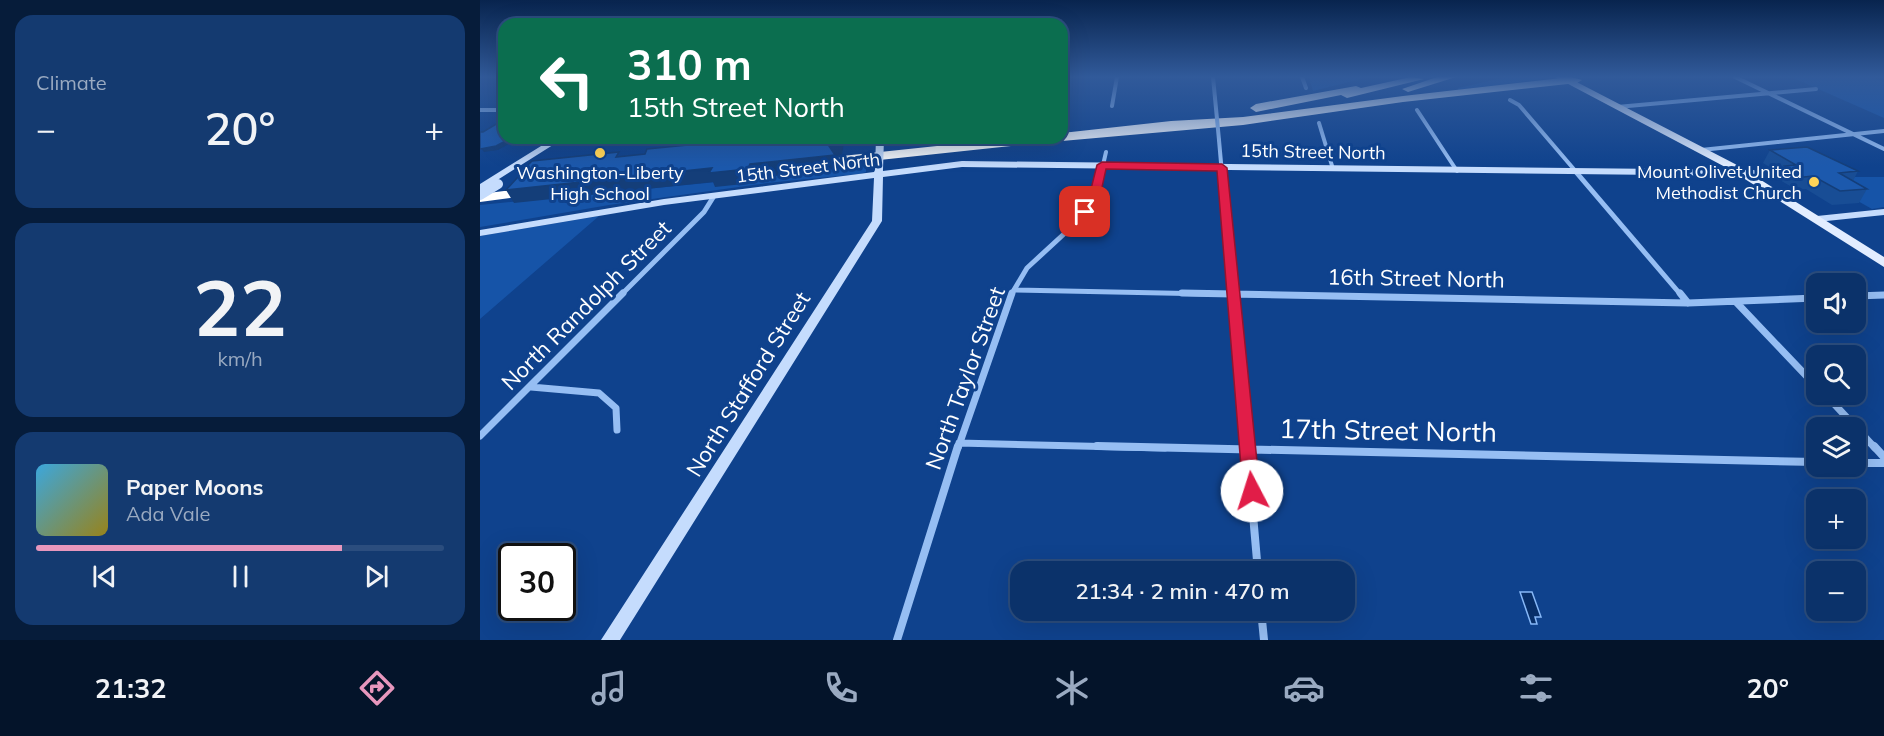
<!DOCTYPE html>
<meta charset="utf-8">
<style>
:root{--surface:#0b326a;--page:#143a70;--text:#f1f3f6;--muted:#9aaac1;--line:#2b4d7e;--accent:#e797bd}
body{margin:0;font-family:Mulish,sans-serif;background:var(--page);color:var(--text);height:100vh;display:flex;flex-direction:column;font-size:22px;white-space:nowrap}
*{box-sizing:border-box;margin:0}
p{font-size:20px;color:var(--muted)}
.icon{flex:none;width:33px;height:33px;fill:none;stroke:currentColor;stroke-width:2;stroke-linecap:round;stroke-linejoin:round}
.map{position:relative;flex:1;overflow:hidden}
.drawer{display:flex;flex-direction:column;gap:15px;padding:15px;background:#061c3a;width:480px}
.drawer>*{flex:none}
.guide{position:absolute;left:18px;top:18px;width:570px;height:126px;border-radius:18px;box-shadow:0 6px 24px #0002,0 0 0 2px var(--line);background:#0b6e4f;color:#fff;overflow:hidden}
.controls{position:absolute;left:1326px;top:273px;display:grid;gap:12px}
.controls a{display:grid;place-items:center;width:60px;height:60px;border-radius:12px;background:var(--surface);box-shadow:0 6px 24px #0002,0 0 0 2px var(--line);font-size:30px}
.speed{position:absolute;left:18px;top:543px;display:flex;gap:12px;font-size:30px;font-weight:700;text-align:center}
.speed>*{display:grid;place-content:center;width:78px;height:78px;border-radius:50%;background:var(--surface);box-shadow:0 6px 24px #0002,0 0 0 2px var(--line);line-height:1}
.speed .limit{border:3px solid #111;border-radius:9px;background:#fff;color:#111}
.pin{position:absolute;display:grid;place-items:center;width:51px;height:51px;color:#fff;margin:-26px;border-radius:12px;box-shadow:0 3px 9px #0006}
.me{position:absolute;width:66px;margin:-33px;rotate:355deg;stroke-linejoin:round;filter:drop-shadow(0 0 4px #0008)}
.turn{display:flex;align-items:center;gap:21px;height:126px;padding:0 30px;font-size:27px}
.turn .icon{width:78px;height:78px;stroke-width:2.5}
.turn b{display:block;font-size:42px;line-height:51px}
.big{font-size:45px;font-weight:600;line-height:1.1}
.drawer .widget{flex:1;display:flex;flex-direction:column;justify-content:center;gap:9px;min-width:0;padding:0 21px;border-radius:18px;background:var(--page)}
.drawer .dial{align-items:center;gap:0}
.dial b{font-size:78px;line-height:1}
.song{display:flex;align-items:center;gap:18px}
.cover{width:72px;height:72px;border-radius:9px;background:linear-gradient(135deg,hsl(200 70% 55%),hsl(50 70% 35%))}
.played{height:6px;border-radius:3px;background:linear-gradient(90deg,var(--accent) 75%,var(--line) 75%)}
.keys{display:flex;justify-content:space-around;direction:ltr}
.heat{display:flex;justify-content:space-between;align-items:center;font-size:33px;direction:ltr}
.trip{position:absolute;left:530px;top:561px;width:345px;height:60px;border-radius:18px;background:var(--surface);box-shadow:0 6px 24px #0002,0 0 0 2px var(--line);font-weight:600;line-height:60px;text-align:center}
.dock{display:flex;height:96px;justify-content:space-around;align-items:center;background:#04142a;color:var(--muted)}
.dock .icon{width:42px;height:42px}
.dock .current{color:var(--accent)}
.dock b{font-size:27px;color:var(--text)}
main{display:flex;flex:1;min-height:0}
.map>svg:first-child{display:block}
</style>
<main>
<section class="drawer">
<div class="widget"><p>Climate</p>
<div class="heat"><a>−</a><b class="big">20°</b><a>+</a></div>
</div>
<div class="widget dial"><b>22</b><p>km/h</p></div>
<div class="widget">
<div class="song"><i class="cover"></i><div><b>Paper Moons</b><p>Ada Vale</p></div></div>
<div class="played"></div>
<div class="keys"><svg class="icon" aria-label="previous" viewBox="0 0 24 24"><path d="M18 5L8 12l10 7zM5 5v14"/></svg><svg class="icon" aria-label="pause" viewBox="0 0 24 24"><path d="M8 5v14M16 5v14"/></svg><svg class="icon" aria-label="next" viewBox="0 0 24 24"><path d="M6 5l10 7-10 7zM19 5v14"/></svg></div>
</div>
</section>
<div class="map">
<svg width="1404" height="640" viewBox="0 0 1404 640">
<rect width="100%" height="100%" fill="#0f428d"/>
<path fill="#1654a8" d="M829 77H889L833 91Z
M1027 77 1070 78 978 90V88Z
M1311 77H1392L1404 82V118Z
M386 166V172L379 174 287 183 129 205 0 227V205L237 182 273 183 275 178Z
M1355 177H1404V207L1392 209 1353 187Z
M119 216 0 319V236Z"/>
<path fill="#082f69" stroke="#87b8f7" stroke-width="1.5" d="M1040 592H1052L1061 617H1055L1057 624H1051Z"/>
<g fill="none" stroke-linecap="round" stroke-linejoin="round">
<path stroke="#96bef3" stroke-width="4" d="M733 77 735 98
M822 77 826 88
M1255 77 1404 149
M1030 100 1039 105 1098 174
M632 106 637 77
M1137 107 1336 89
M0 110H24
M937 110 977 171
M839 123 853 169
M739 140 742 174
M1221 150 1404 131
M621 174 626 152"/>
<path stroke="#96bef3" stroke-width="5" d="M742 172 753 295
M1096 172 1201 295
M534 290 780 295
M141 295 224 212 234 196
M531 295 547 268 597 222 614 201 621 172"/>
<path stroke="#96bef3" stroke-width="7" d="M702 293 1208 303 1336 298
M753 293 767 448
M1200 293 1208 303
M1376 296 1404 295
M1256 302 1336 386
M51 387 119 393 136 408 137 430
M1345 394 1395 448
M0 436 143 293
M479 443 685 448
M478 448 532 293"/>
<path stroke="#96bef3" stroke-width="8" d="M617 446 1336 462
M767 446 778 572
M1394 446 1404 457
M1376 463H1404
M781 610 784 640
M417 640 478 446"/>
<path fill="#c5dcfd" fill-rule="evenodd" d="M74 138H84L0 191V184Z
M482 161 1274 170 1279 173 1274 176 482 167 403 177 402 221 140 640H121L392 221 394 178 184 205 0 236V230L184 199 394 172 396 168H402L403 171Z
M1404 209V215L1337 222 1332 219 1337 216Z"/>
<path fill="#e2edff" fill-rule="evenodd" d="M1075 77H1087L1257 165 1404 257V267L1249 169Z"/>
<path fill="#fff" fill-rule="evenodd" d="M931 77 944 79 867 98 861 95 776 112 770 108 776 104 876 86 881 88Z
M957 77H976L928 92 922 89Z
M1091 77 1102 80 1097 83 923 102 763 125 582 141 576 138H582V133L691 121 763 117 923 96Z
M533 138H575L569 142 362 164 355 160 362 156Z
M41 189 46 190V196L0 202V194Z"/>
<path stroke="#96bef3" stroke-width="4" d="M735 98 739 140"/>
<path stroke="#c5dcfd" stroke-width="8" d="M399 169 400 138"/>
<path stroke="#c5dcfd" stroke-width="10" d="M0 195 18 184"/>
</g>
<path fill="#184d95" d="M1290 150 1378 171 1373 181 1387 189 1379 203 1352 205 1326 189 1317 190 1298 179 1301 174 1283 163Z"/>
<path fill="#143e79" d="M31 138H39L18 150 4 152 2 149Z
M115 138H164L118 144Z
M358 138H362L364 143 362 154 356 157 359 168 275 178 273 183 235 187 233 182 34 203 26 190 270 164 349 146Z"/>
<path fill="#1c59ad" stroke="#143e79" stroke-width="1.5" d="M23 120H24V138H31L16 146 0 149V132H3Z
M280 138H358V141L349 146 355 155 270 164 268 169 229 173 232 168 26 190 38 177 49 175 48 165 52 161 139 152 136 157 165 154 167 149Z
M1327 147 1378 171 1359 173 1387 189 1360 191 1333 176 1324 177 1305 166 1316 165 1290 150Z"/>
<linearGradient id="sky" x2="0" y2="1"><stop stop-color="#08244e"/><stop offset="0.46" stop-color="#315a9a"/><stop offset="1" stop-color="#315a9a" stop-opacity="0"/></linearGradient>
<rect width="1404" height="167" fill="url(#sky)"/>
<path fill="#e11d48" stroke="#92132f" stroke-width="1.5" d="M622 162 742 164 747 168 780 491 778 496H765L763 491 737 171 626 169 619 201 609 214H601L600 212 608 201 617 165Z"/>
<g fill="#ffd458" stroke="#0f428d" stroke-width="2">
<circle cx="120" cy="153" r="6"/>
<circle cx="1334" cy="182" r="6"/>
</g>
<g text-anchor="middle" stroke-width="6" stroke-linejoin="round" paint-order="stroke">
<g font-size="18" fill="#fff" stroke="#0f428d">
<text transform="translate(833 152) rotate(1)" y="6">15th Street North</text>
<text transform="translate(328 168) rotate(-7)" y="6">15th Street North</text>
</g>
<g font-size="18" fill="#fff" stroke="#0f428d" text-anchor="end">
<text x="1322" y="178">Mount Olivet United<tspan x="1322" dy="21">Methodist Church</tspan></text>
<text x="120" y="179" text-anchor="middle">Washington-Liberty<tspan x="120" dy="21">High School</tspan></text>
</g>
<g font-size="22" fill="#fff" stroke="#0f428d">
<text transform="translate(936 278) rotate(1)" y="8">16th Street North</text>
<text transform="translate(106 305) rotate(-45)" y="8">North Randolph Street</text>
<text transform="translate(485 378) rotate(-70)" y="8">North Taylor Street</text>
<text transform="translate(268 384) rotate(-58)" y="8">North Stafford Street</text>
</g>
<g font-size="27" fill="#fff" stroke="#0f428d">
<text transform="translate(908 431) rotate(1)" y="9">17th Street North</text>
</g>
</g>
</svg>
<div class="controls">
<a><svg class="icon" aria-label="sound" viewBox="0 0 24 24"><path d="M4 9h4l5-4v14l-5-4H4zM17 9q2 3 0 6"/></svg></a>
<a><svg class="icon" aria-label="search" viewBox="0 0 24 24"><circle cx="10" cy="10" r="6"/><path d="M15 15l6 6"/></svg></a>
<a><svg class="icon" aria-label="layers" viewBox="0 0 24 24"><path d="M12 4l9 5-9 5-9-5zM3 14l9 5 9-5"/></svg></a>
<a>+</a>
<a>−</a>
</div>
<div class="speed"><div class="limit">30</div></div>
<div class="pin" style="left:605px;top:212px;background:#d93025"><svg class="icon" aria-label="arrive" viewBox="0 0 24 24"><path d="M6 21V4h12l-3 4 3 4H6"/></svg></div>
<svg class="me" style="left:772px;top:491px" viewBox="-20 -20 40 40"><circle r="19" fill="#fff"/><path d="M0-13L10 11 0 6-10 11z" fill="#e11d48"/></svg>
<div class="trip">21:34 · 2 min · 470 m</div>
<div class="guide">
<div class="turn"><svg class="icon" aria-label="left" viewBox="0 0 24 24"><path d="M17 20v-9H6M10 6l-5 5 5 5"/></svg><div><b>310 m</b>15th Street North</div></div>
</div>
</div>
</main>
<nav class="dock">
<b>21:32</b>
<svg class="icon current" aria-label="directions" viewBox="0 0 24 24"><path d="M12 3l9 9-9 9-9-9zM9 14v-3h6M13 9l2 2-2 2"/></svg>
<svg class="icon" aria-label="music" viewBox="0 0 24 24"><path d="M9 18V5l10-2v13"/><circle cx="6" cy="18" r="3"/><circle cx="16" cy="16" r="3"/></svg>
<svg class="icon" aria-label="phone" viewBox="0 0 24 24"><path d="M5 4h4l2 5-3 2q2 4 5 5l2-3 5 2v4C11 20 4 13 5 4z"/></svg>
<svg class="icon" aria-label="climate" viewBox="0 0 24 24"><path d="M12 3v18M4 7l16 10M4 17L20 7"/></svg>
<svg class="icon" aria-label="car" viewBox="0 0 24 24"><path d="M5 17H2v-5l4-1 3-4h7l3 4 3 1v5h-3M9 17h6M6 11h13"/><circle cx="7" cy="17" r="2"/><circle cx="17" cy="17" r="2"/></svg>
<svg class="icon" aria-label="filters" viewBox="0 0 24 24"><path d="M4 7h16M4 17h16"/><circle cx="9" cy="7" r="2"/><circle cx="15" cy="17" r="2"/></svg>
<b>20°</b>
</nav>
